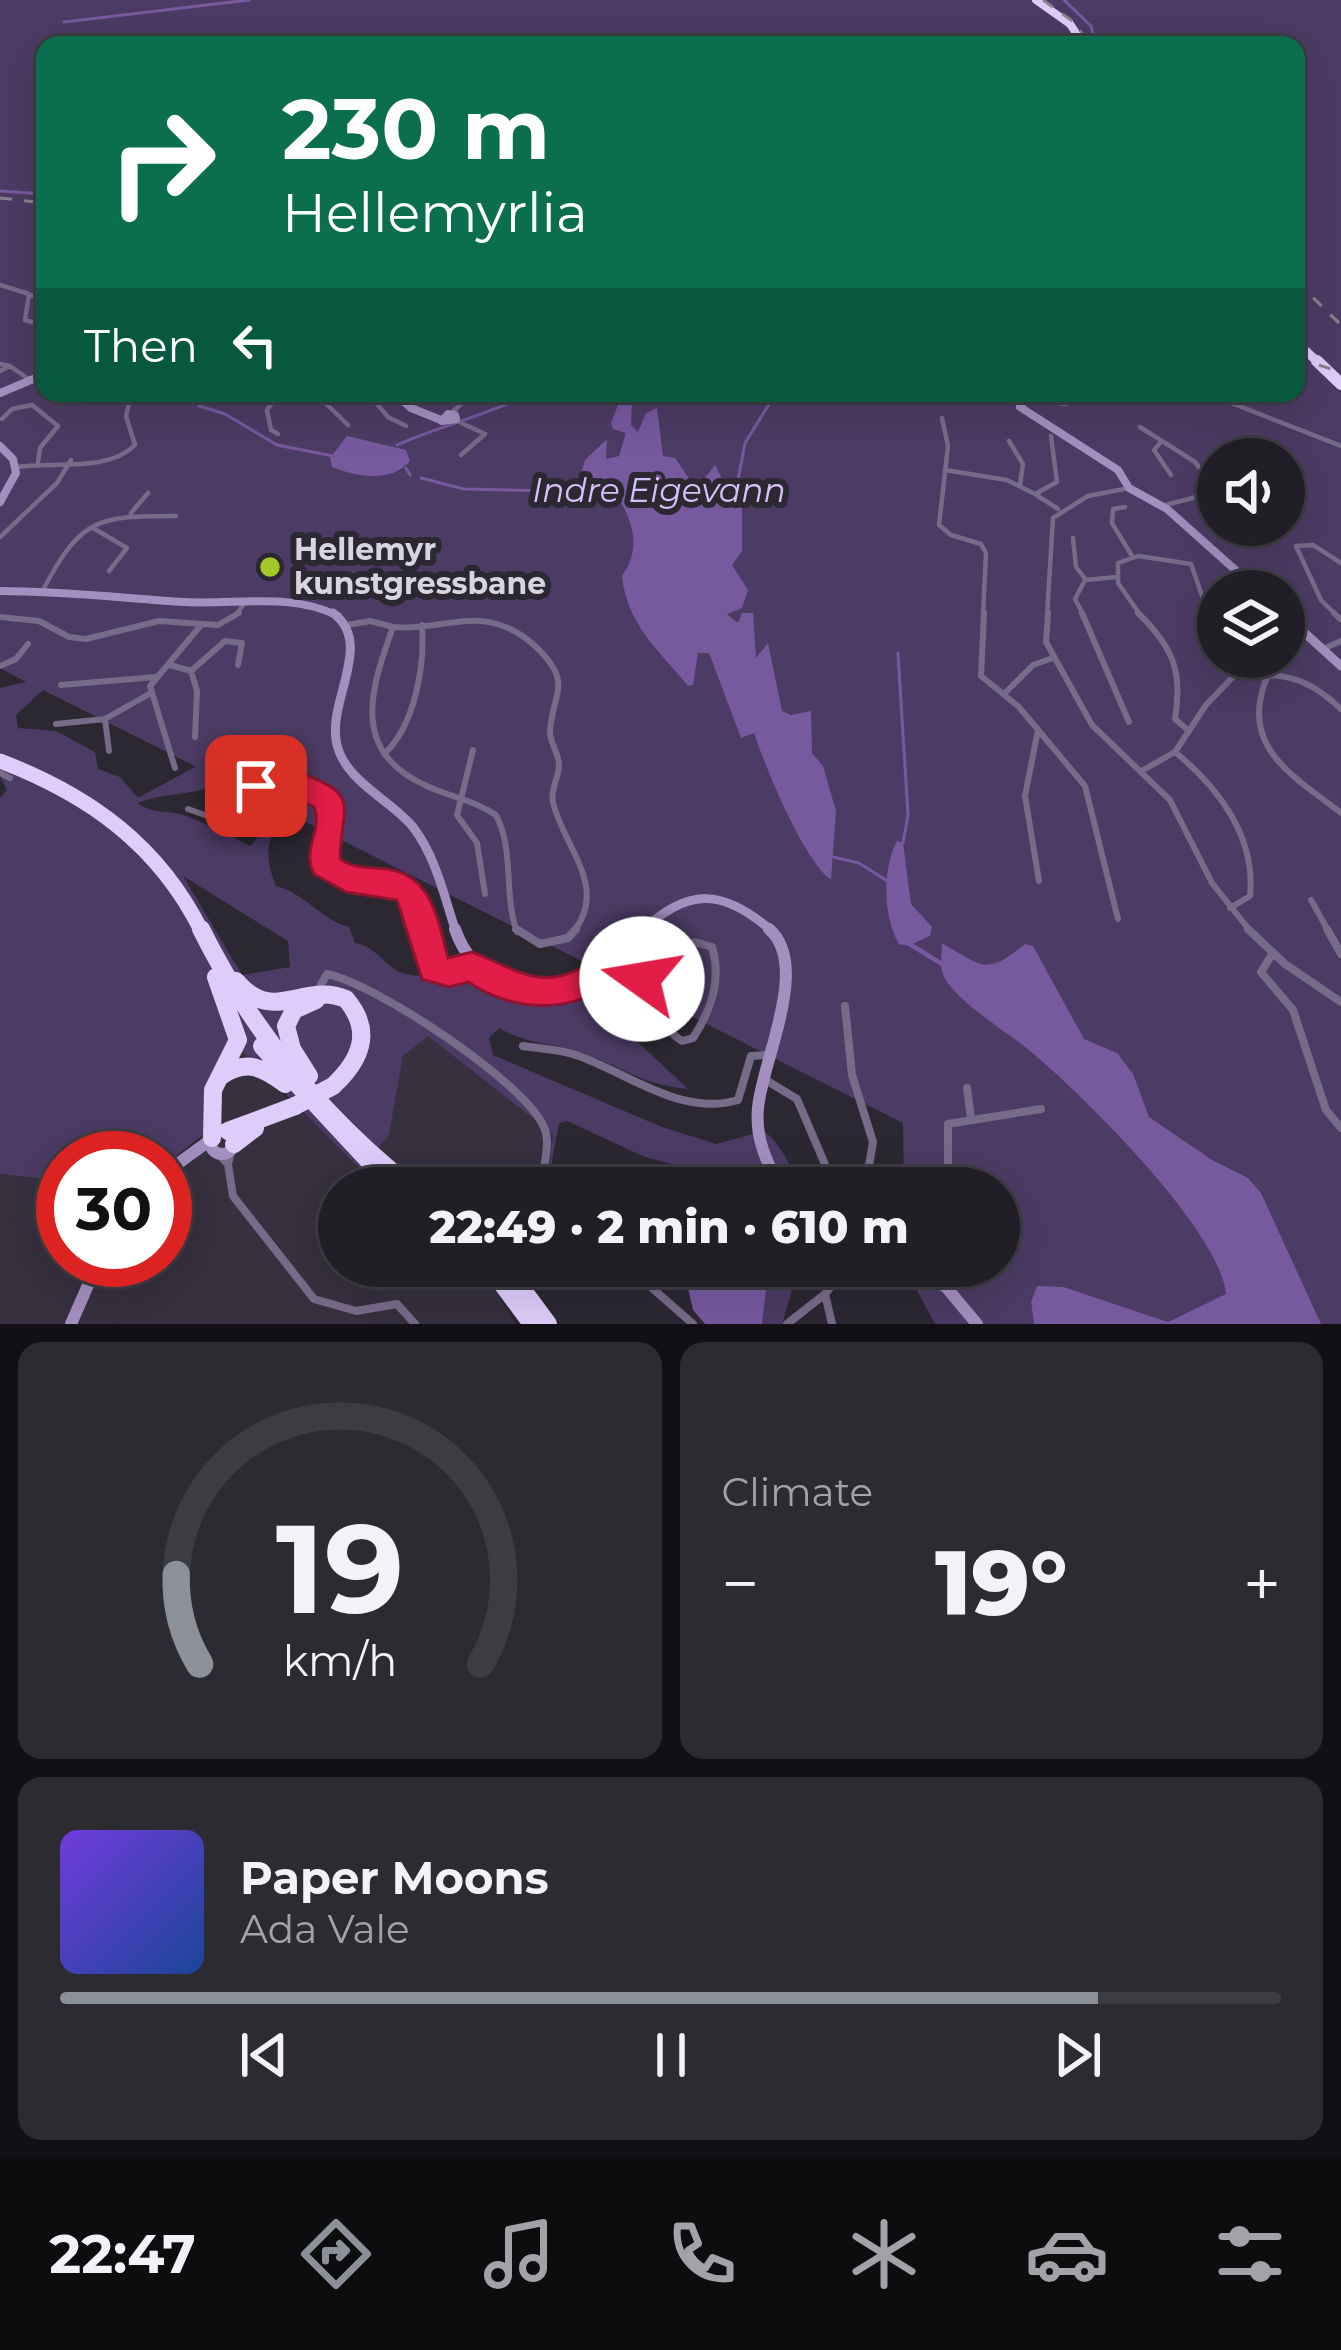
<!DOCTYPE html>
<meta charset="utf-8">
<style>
:root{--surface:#211e26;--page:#2d2b32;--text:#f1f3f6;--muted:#a2a2a7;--line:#3e3c43;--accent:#8c9099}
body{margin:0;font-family:Montserrat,sans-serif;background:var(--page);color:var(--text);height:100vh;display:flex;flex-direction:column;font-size:45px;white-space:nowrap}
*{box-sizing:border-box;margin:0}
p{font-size:39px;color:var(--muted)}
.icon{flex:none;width:66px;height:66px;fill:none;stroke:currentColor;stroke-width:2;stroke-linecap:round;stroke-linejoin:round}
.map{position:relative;height:1324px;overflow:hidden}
.drawer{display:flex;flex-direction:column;gap:18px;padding:18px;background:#121015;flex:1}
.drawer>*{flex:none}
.hud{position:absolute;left:36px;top:36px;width:1269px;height:366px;border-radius:24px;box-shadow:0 12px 48px #0002,0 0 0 3px var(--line);background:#0b6e4f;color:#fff;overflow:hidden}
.controls{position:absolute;left:1197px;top:438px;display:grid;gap:24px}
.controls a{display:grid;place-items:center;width:108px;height:108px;border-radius:50%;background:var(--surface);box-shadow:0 12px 48px #0002,0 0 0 3px var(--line);font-size:60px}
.speed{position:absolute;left:36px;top:1131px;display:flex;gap:24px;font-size:60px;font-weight:700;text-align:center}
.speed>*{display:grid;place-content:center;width:156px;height:156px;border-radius:50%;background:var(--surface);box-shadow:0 12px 48px #0002,0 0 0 3px var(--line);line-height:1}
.speed .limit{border:18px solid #d22;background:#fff;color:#111}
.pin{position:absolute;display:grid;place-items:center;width:102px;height:102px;color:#fff;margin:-51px;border-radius:24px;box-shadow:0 6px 18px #0006}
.me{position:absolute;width:132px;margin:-66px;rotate:283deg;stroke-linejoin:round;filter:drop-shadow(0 0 9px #0008)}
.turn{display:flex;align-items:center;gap:42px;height:252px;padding:0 48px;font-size:54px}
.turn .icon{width:156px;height:156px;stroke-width:2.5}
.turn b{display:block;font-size:84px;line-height:102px}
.then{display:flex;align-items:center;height:114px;padding:0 48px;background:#0003;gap:24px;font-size:45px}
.big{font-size:90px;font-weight:800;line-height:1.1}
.drawer .widget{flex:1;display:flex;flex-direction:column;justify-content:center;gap:18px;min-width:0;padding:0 42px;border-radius:24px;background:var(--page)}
.drawer .dial{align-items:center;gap:0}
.dial svg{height:312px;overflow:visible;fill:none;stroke:var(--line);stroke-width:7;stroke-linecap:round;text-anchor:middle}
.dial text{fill:var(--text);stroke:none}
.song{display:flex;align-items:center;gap:36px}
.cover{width:144px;height:144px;border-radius:18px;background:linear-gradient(135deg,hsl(260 70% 55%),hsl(220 70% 35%))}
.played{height:12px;border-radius:6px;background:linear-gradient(90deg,var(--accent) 85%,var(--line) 85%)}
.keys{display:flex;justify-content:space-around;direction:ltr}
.heat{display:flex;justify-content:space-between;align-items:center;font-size:66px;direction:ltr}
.drawer .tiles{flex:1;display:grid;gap:18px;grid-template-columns:1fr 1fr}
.widget:last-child{grid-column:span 2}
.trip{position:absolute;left:318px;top:1167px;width:702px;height:120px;border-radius:60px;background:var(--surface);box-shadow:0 12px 48px #0002,0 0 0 3px var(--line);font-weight:800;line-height:120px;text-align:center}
.menu{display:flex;height:192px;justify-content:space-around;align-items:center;background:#0d0c0f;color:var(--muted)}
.menu .icon{width:84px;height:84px}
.menu .active{color:var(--accent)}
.menu b{font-size:54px;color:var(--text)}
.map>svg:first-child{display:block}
</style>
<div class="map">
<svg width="1341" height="1324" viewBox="0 0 1341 1324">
<rect width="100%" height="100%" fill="#2c2832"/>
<path fill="#36303f" d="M428 1035 553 1134 547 1188H339V1266H533L500 1299 516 1324H0V1174L63 1181V1260H165V1165L197 1142 206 1125 203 1098 213 1070 243 1050 300 1113 389 1135 403 1056Z"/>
<path fill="#4c3b64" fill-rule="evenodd" d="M0 0H1341V1324H1303L1226 1287 1227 1294 1168 1322 1064 1287 1031 1302 1034 1324H935L913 1283 876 1266H999V1188H904L903 1123 284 811C267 841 263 853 276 886 305 893 321 920 349 927L355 943C376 946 384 966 402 973 419 978 441 975 459 979 518 991 551 1027 608 978L625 1030 688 1089C638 1084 622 1066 580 1052 550 1042 528 1045 499 1028L489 1038 493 1055 662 1127 716 1144 764 1131C785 1147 789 1173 811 1188H673L676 1165 645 1157 567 1121 559 1123 547 1188 553 1134 428 1036 403 1056 389 1135 360 1169 242 1050C188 1088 216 1083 204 1134L165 1165V1158H63V1181L0 1174V798L7 790 0 776V688L26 682 0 668ZM45 45H1296V393H45ZM1218 459H1284V525H1218ZM1218 591H1284V657H1218ZM43 690 195 766V767L138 798 120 777 98 769 95 752 56 731 18 728 16 715ZM225 781 279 809 251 846C230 836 207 824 186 816 168 809 154 815 137 803 167 791 196 797 225 781ZM183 876 288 941 290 967 242 975Z
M769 1266H809L794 1283 782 1324H762Z"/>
<path fill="#77599e" d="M622 395 632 401 631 425 638 432 646 413 657 408 663 456 675 458 696 489 715 465 728 491 742 494V551L732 565 748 590 742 608 727 614 738 623 742 613H753L756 658 768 643 782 711 791 715 811 711 812 753 823 766 836 811 831 880C803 859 766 769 754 733L741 738 709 653H698L693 685 688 686C659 650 627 625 622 576 641 549 634 523 617 496L596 491 580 477 585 460 607 439 606 459 619 456 626 433 613 429 611 423Z
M347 436 406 450 410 461C391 483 357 477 332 467L330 458Z
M897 841 903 843 911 904 932 927 930 936 908 946 899 944C883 918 882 868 897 841Z
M942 943C983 967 986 976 1025 944L1033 946 1084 1039 1117 1053 1133 1074 1149 1117 1212 1160 1248 1178 1261 1193 1321 1324H1034L1031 1302 1037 1286 1064 1287 1168 1322 1226 1294C1220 1230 1082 1094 1030 1051 1008 1032 949 998 942 971 940 963 942 950 942 943Z
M683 1266H769L762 1324H705L693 1310Z"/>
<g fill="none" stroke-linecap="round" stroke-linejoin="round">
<path stroke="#77599e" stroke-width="3" d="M1064 0 1091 26 1095 40
M64 22 249 0
M0 191 45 194
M199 406 225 414 277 445 333 456
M397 445C442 425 488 415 532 393
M406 468 410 475
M421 478 464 489 558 491
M562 490 580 477
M736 491 745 443 776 393
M898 653 908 815 903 843
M833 857 859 863 889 882"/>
<path stroke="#77599e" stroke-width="4.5" d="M911 945 942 964"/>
<path stroke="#776b8a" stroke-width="4.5" d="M0 285 29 294 25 320 45 326
M30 296 45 293
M0 364 10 366 0 371
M10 366 27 378
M315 393 348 425
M368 393 388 417 406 426
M1206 393 1341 446
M1021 406 1032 400 1066 404 1052 393
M450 414 474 393
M942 418 948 446 939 525 951 535 981 544 986 553 983 616
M2 419 12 409 32 405 58 426 40 448 38 462
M455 420 485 434 461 455
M1140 427 1195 462 1212 484 1204 495 1162 506
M278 434 271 430 267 410 279 393
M1009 441 1023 464 1020 485
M1160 443 1154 450 1171 475
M17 467C53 461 107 473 135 445L126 416 130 399 126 393
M945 470 1007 480 1035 494 1057 482 1051 436
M1035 494 1058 509
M1125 507 1113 509 1112 523 1132 556
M131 513 148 493
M93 528 127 548 109 571
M0 537 57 483 71 460
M1073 538 1076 567 1086 580
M43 590C81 517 99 516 176 516
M1203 599 1218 602
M235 616 246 601
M1047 616 1053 518 1088 496 1129 488
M1084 616 1075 599 1085 580 1117 577
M1141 616 1118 583V563L1138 556 1191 564 1209 616
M1337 616 1321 600 1296 546 1313 545 1341 563"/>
<path stroke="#776b8a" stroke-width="6" d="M984 613 981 676 1019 707 1085 786 1118 919
M1048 613 1046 642 1092 725 1170 800 1212 883 1251 932
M1082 613 1129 722
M1138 613C1173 647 1183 671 1175 719L1189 731
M1208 613 1218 636
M1334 613 1340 619
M0 617 39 621 69 637 86 639 159 621 218 625 239 613
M347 625 370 621 393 627
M393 627C446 632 484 600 535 646 573 682 554 690 550 730 549 742 559 753 559 765 559 777 550 790 553 802 562 845 610 887 573 932
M393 627C370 691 350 752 427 786 450 797 474 800 496 815 515 852 503 893 517 932
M1284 640 1303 634
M1323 649 1341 641
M1240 657 1267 675
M170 665 191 671 197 691 195 737
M0 666 16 659 28 644
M191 671 225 641 242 643 238 665
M61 685 156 677
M1004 694 1033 665 1053 658
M1341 709C1319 688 1298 676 1268 675 1236 747 1295 777 1341 813
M105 719 109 751
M56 724 105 719 151 693
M1038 730 1025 796 1039 881
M473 750 457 815 477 843 485 894
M258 752 249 765 259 790
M1175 752 1206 705 1252 657
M384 754C415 726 425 665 422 625
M175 768 150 686 201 625
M1143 770 1175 752C1219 788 1256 837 1250 896L1230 908
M0 773 10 778
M188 809 219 820 281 783 319 790 332 810C331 825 321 844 324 860 330 890 383 881 405 888L419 908 424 932
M1311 900 1329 932"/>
<path stroke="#776b8a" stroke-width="8" d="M423 929 431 965 449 972 472 966
M516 929 540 944 568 938 576 929
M1248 929 1285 964 1341 1002
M1327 929 1341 954
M1273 953 1261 972 1293 1010 1326 1110 1341 1128
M620 956C650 979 649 1020 682 1041L693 1038C711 1010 722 980 712 947L695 942 643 971
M318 990 327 974C376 984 521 1080 543 1125 549 1137 547 1149 545 1162
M523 1046C541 1049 561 1049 579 1056 629 1074 682 1117 738 1100L751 1056 767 1055
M764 1079 797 1099 827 1169C844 1179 853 1174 869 1166L873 1142 852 1075 845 1006
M967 1088 971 1118
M232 1147 228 1164 233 1196 314 1299 356 1311 397 1304 415 1324
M218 1154 228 1164
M948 1188V1124L1041 1109
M641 1266 652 1288 693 1324
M825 1294 832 1324
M787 1324 825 1294 847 1266"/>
<path stroke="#a38fc0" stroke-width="8" d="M0 393 45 374
M395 393 411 408 441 420
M1020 407 1118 470 1129 488 1167 509 1259 591
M448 414 455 415 456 419 442 421Z
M0 446 13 459 16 473 0 502
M0 591C62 591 123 598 184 602 236 605 291 592 338 616"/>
<path stroke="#a38fc0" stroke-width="9" d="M333 613C375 644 326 702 337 745 346 782 391 800 413 827 436 857 444 896 456 932
M1284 614 1341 666
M641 932C689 886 724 889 773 932"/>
<path stroke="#a38fc0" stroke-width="12" d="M455 929C472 980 529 1011 582 985 607 973 625 948 644 929
M769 929C811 965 762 1061 758 1108 755 1139 767 1162 780 1188
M210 1142a12 12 0 1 1 24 0a12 12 0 1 1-24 0Z
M165 1173 209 1141
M914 1266 946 1287 977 1324
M71 1324 99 1260"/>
<path stroke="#deccfa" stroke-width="8" d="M1036 0 1070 24 1084 45"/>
<path stroke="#deccfa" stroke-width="9" d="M1296 342 1320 364"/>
<path stroke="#deccfa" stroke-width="12" d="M1317 361 1341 384"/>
<path stroke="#deccfa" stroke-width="15" d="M0 761C89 795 159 845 202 932"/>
<path stroke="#deccfa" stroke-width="18" d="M201 929C252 1031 322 1117 412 1188
M236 981C274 1026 303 981 346 999 373 1031 361 1060 333 1086
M262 1046 394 1188
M221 1076C246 1059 263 1067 285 1084
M309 1076 292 1049 286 1026 294 1010 316 1000
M228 1131 295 1106
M212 1138 213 1090 238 1040 216 977
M234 1144 255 1128
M489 1266 532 1324
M505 1266 548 1324"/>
<path stroke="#86838b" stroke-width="3" stroke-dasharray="12 12" stroke-linecap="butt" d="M1043 0 1071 20 1092 45
M0 198 45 203
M1296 281 1341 325
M1296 358 1341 372"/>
<path stroke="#deccfa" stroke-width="18" d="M295 1106 333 1086"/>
</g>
<path fill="#e11d48" stroke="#92132f" stroke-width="3" d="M297 772C365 794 340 809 340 859 355 869 369 867 387 869 432 875 438 920 448 958L472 952C508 965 538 991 579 969 594 961 600 946 617 941L655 961 659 971 654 990C631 998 635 984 620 974 578 1016 515 1013 468 982L449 987 422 979 397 900 346 892 314 874C301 850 323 830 314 807 286 791 274 806 248 798L242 786 246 778Z"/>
<circle fill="#a3c926" stroke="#2c2832" stroke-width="4.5" cx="270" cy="567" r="12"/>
<g text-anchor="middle" stroke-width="12" stroke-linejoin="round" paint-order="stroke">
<g font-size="30" font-weight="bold" fill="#d8d6dc" stroke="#2c2832" text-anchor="start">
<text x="294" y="560">Hellemyr<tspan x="294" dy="34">kunstgressbane</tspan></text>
</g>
<g font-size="33" font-style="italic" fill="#d7c0fa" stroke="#2c2832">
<text x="659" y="502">Indre Eigevann</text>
</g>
</g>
</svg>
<div class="controls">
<a><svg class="icon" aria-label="sound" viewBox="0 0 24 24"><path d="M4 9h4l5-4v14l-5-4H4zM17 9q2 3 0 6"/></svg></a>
<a><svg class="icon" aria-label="layers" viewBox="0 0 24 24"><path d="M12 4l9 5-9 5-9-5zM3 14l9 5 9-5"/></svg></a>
</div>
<div class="speed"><div class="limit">30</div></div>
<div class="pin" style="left:256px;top:786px;background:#d93025"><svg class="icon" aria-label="arrive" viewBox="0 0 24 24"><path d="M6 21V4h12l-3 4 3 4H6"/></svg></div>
<svg class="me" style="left:642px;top:979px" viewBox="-20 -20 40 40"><circle r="19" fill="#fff"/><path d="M0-13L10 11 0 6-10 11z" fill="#e11d48"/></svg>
<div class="trip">22:49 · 2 min · 610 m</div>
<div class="hud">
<div class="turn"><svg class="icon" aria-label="right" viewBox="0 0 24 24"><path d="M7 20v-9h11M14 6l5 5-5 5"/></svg><div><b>230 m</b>Hellemyrlia</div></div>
<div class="then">Then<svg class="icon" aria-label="left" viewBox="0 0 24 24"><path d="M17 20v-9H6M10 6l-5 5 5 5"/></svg></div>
</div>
</div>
<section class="drawer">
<div class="tiles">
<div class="widget dial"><svg viewBox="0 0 100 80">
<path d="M14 69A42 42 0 1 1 86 69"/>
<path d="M14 69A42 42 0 0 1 8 46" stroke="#8c9099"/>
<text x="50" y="56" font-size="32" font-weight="700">19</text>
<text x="50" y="72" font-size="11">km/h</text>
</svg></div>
<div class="widget"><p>Climate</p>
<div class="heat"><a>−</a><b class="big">19°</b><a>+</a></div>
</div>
<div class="widget">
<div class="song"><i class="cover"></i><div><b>Paper Moons</b><p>Ada Vale</p></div></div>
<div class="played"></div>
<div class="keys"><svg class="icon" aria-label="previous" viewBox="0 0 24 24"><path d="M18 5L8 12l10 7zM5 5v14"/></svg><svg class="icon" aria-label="pause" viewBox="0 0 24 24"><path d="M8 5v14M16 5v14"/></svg><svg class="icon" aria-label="next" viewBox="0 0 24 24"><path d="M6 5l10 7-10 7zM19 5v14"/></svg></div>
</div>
</div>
</section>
<nav class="menu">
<b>22:47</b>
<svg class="icon active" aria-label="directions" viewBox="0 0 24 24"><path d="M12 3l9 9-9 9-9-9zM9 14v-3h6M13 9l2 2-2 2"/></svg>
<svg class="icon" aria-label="music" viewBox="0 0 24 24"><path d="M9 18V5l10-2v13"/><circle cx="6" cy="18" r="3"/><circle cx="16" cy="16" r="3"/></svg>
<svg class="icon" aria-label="phone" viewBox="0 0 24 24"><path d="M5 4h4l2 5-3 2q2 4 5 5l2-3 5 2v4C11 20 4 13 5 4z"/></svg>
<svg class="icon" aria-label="climate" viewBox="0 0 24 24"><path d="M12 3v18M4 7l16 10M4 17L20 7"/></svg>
<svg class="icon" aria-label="car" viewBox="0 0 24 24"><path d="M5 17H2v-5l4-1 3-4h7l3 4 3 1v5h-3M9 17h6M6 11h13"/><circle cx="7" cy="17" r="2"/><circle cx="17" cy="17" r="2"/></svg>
<svg class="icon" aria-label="filters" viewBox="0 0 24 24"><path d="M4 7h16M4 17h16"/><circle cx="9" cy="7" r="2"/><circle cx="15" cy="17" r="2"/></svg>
</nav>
